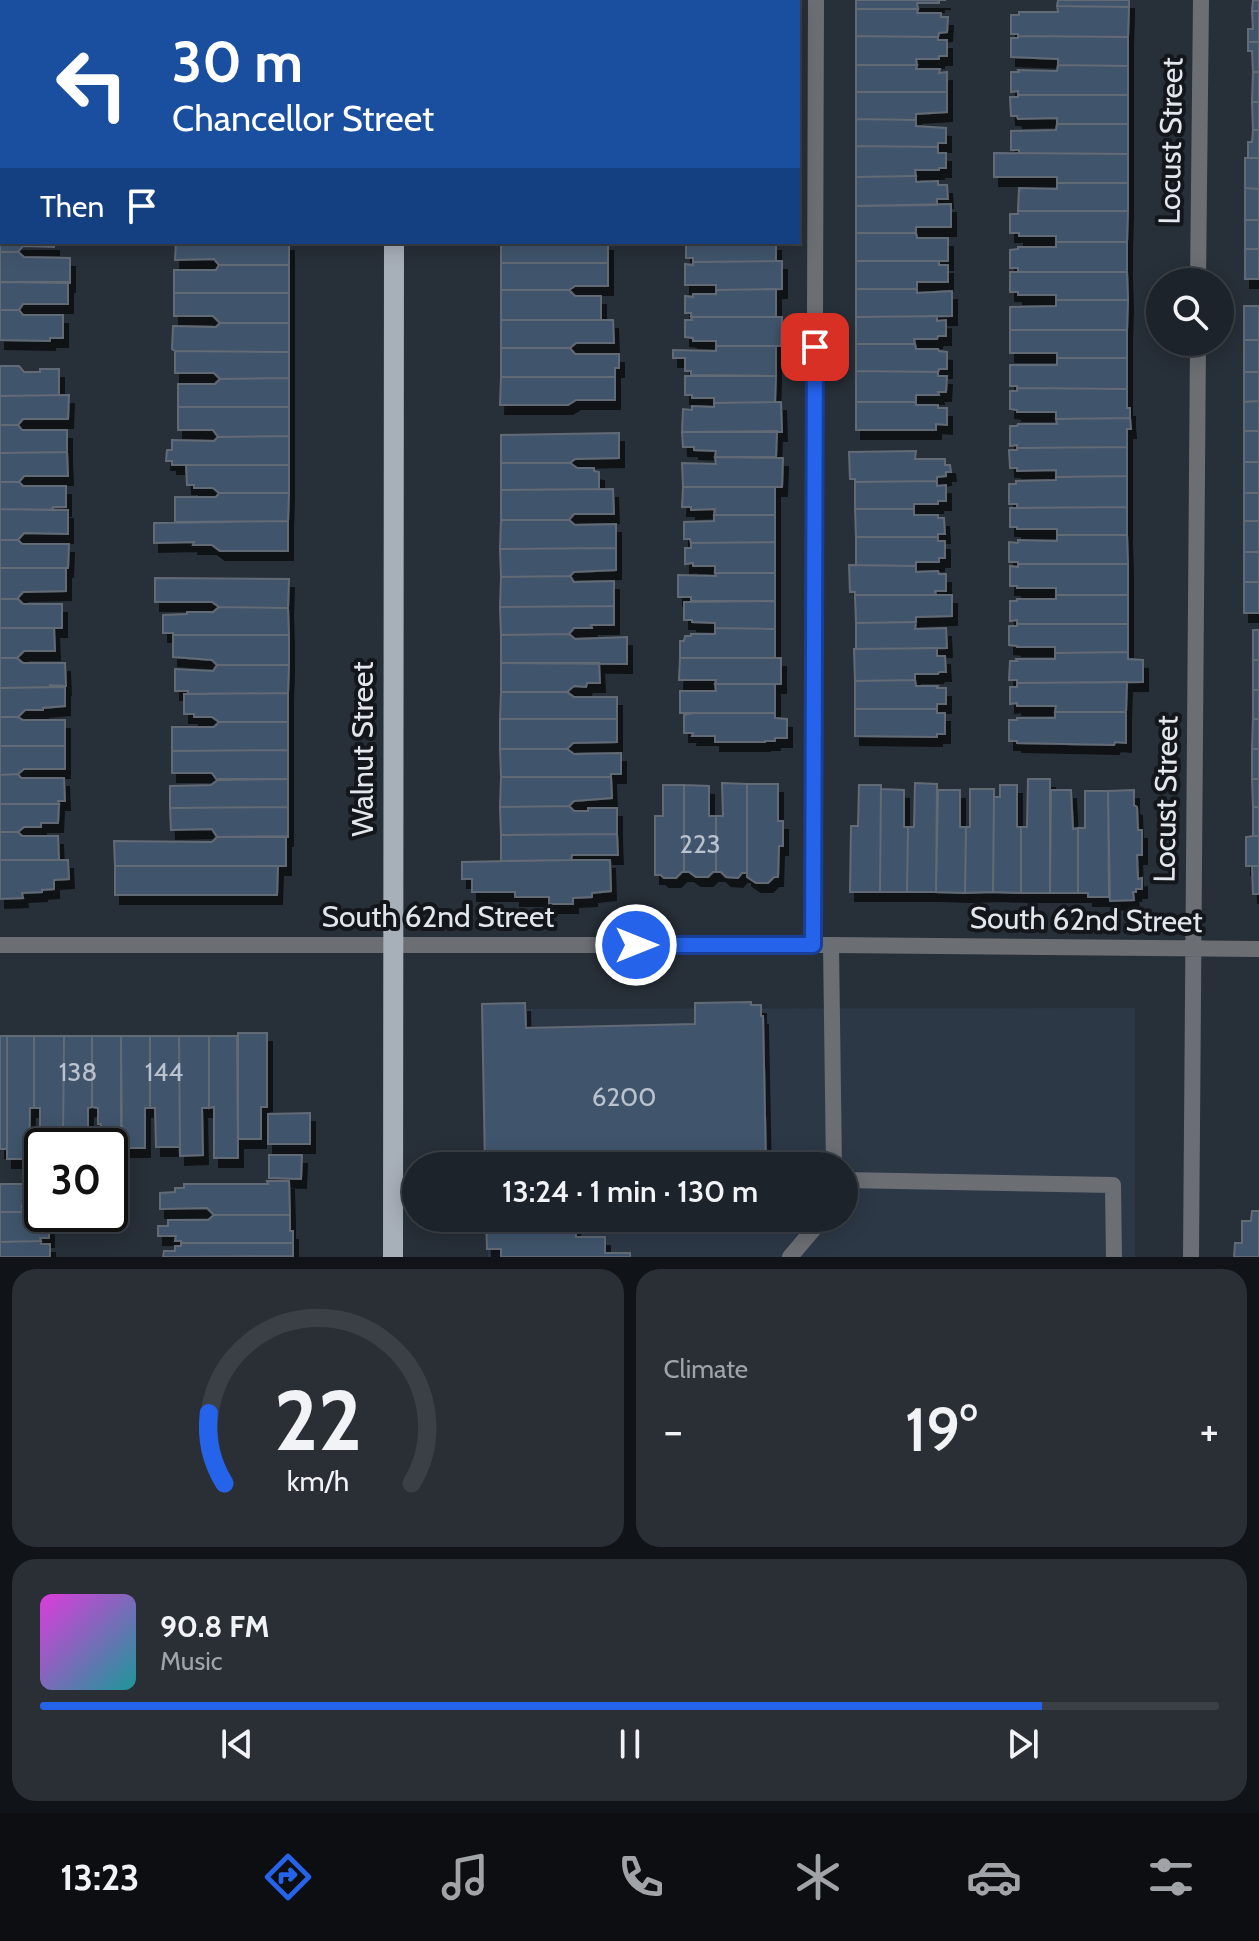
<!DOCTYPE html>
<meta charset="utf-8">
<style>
:root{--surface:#1d232a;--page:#2a2f36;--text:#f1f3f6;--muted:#a0a4a8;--line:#3b4047;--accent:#2563eb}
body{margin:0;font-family:Cabin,sans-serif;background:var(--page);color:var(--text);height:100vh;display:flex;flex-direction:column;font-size:30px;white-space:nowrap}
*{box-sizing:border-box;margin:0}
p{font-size:26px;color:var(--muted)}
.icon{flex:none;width:44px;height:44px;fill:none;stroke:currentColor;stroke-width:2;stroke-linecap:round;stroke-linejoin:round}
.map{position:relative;height:1257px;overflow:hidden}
.sheet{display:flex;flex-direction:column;gap:12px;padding:12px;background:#101317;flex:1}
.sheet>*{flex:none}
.hud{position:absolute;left:0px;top:0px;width:800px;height:244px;box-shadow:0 4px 20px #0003,0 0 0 2px var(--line);background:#1a4fa0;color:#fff;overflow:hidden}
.tools{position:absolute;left:1146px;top:268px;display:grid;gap:16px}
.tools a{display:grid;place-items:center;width:88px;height:88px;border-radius:50%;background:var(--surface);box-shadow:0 4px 20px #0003,0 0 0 2px var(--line);font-size:40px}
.speed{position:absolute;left:24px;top:1128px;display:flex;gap:16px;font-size:40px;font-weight:700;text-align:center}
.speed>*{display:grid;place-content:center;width:104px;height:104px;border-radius:50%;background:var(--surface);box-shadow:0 4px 20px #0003,0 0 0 2px var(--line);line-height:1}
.speed .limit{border:4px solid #111;border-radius:12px;background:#fff;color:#111}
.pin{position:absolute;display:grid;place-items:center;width:68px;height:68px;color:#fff;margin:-34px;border-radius:16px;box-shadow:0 4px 12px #0006}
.me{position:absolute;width:88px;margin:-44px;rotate:90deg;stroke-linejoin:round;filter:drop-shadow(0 0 6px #0008)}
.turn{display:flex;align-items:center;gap:28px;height:168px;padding:0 40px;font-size:36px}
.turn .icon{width:104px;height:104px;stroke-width:2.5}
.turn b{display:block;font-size:56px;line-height:68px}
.then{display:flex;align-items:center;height:76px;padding:0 40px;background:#0003;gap:16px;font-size:30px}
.big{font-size:60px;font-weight:600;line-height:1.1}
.sheet .card{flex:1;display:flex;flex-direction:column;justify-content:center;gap:12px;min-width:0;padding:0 28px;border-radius:24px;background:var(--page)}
.sheet .dial{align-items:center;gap:0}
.dial svg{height:208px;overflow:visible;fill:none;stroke:var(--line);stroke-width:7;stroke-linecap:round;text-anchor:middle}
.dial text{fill:var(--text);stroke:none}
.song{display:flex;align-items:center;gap:24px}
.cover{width:96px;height:96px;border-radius:12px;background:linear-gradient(135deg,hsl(300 70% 55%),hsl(180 70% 35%))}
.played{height:8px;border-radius:4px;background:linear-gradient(90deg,var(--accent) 85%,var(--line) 85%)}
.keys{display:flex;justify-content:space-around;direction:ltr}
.heat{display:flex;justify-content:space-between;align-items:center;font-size:44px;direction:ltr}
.sheet .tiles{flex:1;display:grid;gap:12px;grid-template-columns:1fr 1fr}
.card:last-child{grid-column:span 2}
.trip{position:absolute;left:402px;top:1152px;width:456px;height:80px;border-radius:40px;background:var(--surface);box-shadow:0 4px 20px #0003,0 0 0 2px var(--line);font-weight:600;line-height:80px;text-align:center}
.menu{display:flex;height:128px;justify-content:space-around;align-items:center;background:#0c0e11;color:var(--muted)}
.menu .icon{width:56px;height:56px}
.menu .on{color:var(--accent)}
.menu b{font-size:36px;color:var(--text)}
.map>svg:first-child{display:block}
</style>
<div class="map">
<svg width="1259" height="1257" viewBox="0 0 1259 1257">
<defs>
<filter id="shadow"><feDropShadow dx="5" dy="9" stdDeviation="0" flood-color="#0009"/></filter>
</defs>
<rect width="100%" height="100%" fill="#272f38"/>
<path fill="#2d3847" d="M1135 1008V1257H488V1218H844V1166H488V1009Z"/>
<path fill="#41546c" stroke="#626a75" stroke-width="2" filter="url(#shadow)" d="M0 0H10V2H2V58H0Z
M10 0H40V2H10Z
M67 0H98V2H67Z
M189 0H290V2H189Z
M501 0H595L501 2Z
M708 0H776V2H717V0Z
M856 0H946H939V3H917L918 9H856Z
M1058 0H1129V7L1057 6Z
M1253 0H1259V11H1252Z
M1057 6 1129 7 1128 37 1018 36V34H1011V15H1019V12H1058Z
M856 9H918L917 13H941V17H948L947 32 939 33 938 37 856 36Z
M1252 11H1259V42H1248V29H1253Z
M856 36 938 37V40H947V56H939V59H916L917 65H856Z
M1018 36 1128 37V66L1058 65V59L1011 57V38H1018Z
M1248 42H1259V72H1253L1252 51H1248Z
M856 65H917L916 69H940L939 73 947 72V92H856Z
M1058 65 1128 66V95H1018V91L1011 92V72H1019L1018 70 1057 71Z
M1253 72H1259V102H1252Z
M856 92H947V112L916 114V120L856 119Z
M1018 95H1128V124H1057V118L1018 119 1017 116H1011L1010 97H1018Z
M1252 102H1259V130H1253Z
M856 119 916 120V126L946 128V143H938V147L856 146Z
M1057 124H1128V154L1019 153V150H1011V131L1056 130Z
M1253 130H1259V158H1248V142H1252Z
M856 146 938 147V153H946V168H939V170H915L916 176 856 177Z
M994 153 1128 154V183H1057V177H994Z
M1245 158H1259V189L1245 188Z
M916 176V182L938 181V185H947L948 199H937V205L856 206V177Z
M1057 183H1128V211H1018L1019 188 1057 189Z
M1245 188 1259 189V220H1245Z
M951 204V227H916V233H856V206Z
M1018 211H1128L1127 242H1056V236H1019V233H1010V214H1018Z
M1245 220H1259V249H1245Z
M0 222H2V242H54V247L23 246 18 252H0Z
M856 233H916L917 238H948V261H856Z
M176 242H289V265H219L214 259 175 260Z
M501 242H608V263H501Z
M686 242H776V261L693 262V258H686Z
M1056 242H1127V272H1018V268H1010V250L1018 249V247H1056Z
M1245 249H1259V279H1245Z
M0 252H18L24 257 70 258V283L0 282Z
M776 261H782V289L716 290V285H685V264L693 265V262Z
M856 261H939V265H948V282H917V289H856Z
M501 263H608V286H575L569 290H501Z
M219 265H289V293H174V270H216Z
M1010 272H1127L1128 300H1056V295H1018V292H1010Z
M0 282H68V304H23L19 310H0Z
M776 289V317H691V313H685V296L693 297V294H716V290Z
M856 289H917V293L952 291V316L856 317Z
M501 290H569L575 296H601V320H501Z
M174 293H289V323H220L213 316H174Z
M1056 300H1128L1127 330H1010V307L1056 306Z
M1244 306H1259V340H1244Z
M0 310H19L23 315H63V338H50V341L0 340Z
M937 316V321L946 320V336H938L937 339H914L915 344H856V317Z
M691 317H782L781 346H716V341H693V338L685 337V320H692Z
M501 320H613L614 343H576L570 348H501Z
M220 323H289V352L175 351 172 349 173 326 216 327Z
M1010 330H1127V358H1057V353H1010Z
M1244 340H1259V372H1244Z
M856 344H915L916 349H938L939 351 947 352V369H939L938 372 856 371Z
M716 346H776V376L691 375V371H685V358H673V350L716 351Z
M501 348H570L575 354H619V368H615V377H501Z
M175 351 289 352V378L220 379 214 373H175Z
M1057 358H1127V389L1017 388V386H1010V365H1057Z
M0 366H19L24 372H40V369H59V395L0 396Z
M856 371 938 372V376H947L946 392H938L939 395H916V402H856Z
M1244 372H1259V401L1244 402Z
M685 376H776L775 402 714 403V398H692V395H685Z
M501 377H615V400H576L568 405H500Z
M289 378V407H178V384H215L220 379Z
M1017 388 1127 389V408H1130V418L1056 419V412H1017V410L1010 409V391H1017Z
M69 395 68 419H23L18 425H0V396Z
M1259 401V431H1244V402Z
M775 402H781L782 432H682L683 409 692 410V406L714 407V403Z
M856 402H916V405H938V408H947V425L936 424V430H856Z
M178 407H289V436L218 437 213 430H178Z
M1130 418 1131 429H1127V447L1017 448V445L1010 446V426H1017L1018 424H1057L1056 419Z
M0 425H18L22 430H67V452L0 453Z
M777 431 776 457H715L716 451 694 450V447H683L682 432Z
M1244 431H1259V462H1244Z
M619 433V458L575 459 570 463H501V435Z
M289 436V465H172V461H166L167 450H172V440L214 441 218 437Z
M1127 447V476L1056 477V470L1017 471V468H1010L1009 450H1017V448Z
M916 451 915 459H945V465H950L951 472H946V476L937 477V481L855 482V479H850L849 452Z
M67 452 68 476H24L19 482H0V453Z
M715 457 783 458 782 487H683L682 463 716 464Z
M1244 462H1259V493H1244Z
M501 463H570L577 468H594V471L599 472V489L501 490Z
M186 465H289V493H219L213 488H194V485H187Z
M1127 476V507L1017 508V504H1009V484H1016V481L1056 480V477Z
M937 481V486L946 485V501H938V504H914V509H855V482Z
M0 482H19L23 486H66V507H53L52 510 0 509Z
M683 487H775V515H714L715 509 691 510V507H682Z
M613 489 614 514H574L569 520H501V490Z
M219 493H289L288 521 175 522V497H216Z
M1244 493H1259V521H1244Z
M1127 507V535H1057V529H1017V527H1010V508Z
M0 509 68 510V534L24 533 18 540H0Z
M855 509H914V515H938V518H944L945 534H938V537H856Z
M714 515H775V542L691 543 690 539H684V522L714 521Z
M501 520H569L575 525 616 524V548L500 549Z
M288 521V551H220L212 545H193L194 542 154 543V523Z
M1244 521H1259V552H1244Z
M1057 535H1127L1128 564H1018V562H1009V542L1018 543V540L1057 541Z
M856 537H938V541H945V558H939V562H916V566L856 565Z
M0 540H18L22 544H69L68 568H0Z
M775 542V573H715V566H693V563L685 564V548H691V543Z
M616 548V570L574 572 570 576 501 577 500 549Z
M1244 552H1259V582H1244Z
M1018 564H1128V595H1056V588H1017V586H1010V566L1018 567Z
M849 565 916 566V572L938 571 939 574H946V591H935L936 595H855V592H850Z
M0 568H66V591L23 592 17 599H0Z
M715 573H775V601H691V597H678V575L716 576Z
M570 576 574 582 614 581V606L500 607 501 577Z
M155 578 289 579 288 608 219 607 212 602H155Z
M1244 582H1259V613H1244Z
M855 595H952V616L916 617V622L856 623Z
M1056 595H1128V624H1017V620L1010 621V601H1017V599H1056Z
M0 599H18L23 604H62V628H0Z
M775 601V629L715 628V623L692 622V620H684V602Z
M614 606V625H591L592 628H574L569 634 501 635 500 607Z
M219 607 288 608 289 635H173V633H163V615L187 614V612H213Z
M916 622 915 629 946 628 947 648 856 649V623Z
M1017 624H1128V652L1055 653V647H1017V646L1009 645V626H1017Z
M0 628H54L55 651H24L17 658H0Z
M715 628 775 629V658H680V641H684L685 636H691V634H715Z
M1253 630H1259V660H1253Z
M569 634 575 639 627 637V664L501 663V635Z
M173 635H289V665H217L212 660 173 657Z
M937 648V656H945L946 672H939L938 674H915V680L855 681 854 649Z
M1128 652V659L1143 660V682L1017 683V680H1009L1010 661H1017L1016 659H1055V653Z
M0 658H17L23 663H65L66 686 50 685V687L0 688Z
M680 658H781V684H715L716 680H679Z
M1253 660H1259V690H1253Z
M501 663H599L600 683H587L586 687 574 686 567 692H501Z
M217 665H289L288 693 188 694V691H175V669L213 671Z
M915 680 916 686H938L937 688H946V704H937V709H855V681Z
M1127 682 1126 712H1055L1056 706H1017V703L1010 704V687H1017V683Z
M715 684H775V713H680V691H716Z
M65 687V706L43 708V710H25L18 717H0V688Z
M1253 690H1259V719H1253Z
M501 692H567L574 697H617V719H500Z
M288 693V722H219L212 717H194V714H184V694Z
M855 709H937V713H945V734H937V737L855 736Z
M1055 712H1126V743L1115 742 1114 745 1017 743V741H1009V720H1017V718H1055Z
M693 713H775V718L787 719V738H775V741H765V742H715V736H692L693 733H684V715Z
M0 717H18L23 720H65V746H0Z
M500 719H617V742L573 743 567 749H500Z
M1253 719H1259V749H1252Z
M219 722H288V750L172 751V727H214Z
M0 746H65V769H24L18 774 0 775Z
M500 749H567L574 754 621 753V774H611V777H501Z
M1252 749H1259V779H1252Z
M288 750V779L217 780 212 773H172V751Z
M18 774 21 778H64L65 801H58L59 804H0V775Z
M501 777H611L612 798 574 801 569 806 500 807Z
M219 779H288V807L170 808V786L211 785Z
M1028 779H1050V893H1021V827H1027Z
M1252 779H1259V807H1253Z
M722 783 747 784V873H742L738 878 726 877 721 872H716V816H723Z
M915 783 937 784 936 892H907L908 827H914Z
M747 784H778V821H783V846H779L778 877H774L768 883H756L747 877Z
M663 785H684V872H682L676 878H664L661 875H655V816H663Z
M684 785 709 786V816H716V872H713L708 877H696L689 872H684Z
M859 785H881L880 892H850L851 826H858Z
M1000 785H1017V827H1021V893L993 892 994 797H1000Z
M881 789 904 790V827H908L907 892H880Z
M970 789H994L993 892 965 893 966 827H970Z
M938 790H960V827H966L965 893 936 892Z
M1051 790H1071L1073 829 1078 828V893H1050Z
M1134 790V805L1137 807 1138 830H1142V855H1137L1138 879 1142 878V889H1136V892H1133L1134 900 1110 901 1108 791Z
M1085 791H1108L1109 897H1088V893H1078V828H1085Z
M0 804H59L58 823H41V827H24L18 832H0Z
M569 806 574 811H588V808H617V834L501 835 500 807Z
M288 807V837H217L212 829 171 830 170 808Z
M1253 807H1259V836H1253Z
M0 832H18L22 836H58L59 860H0Z
M617 834 618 855H572L571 860 501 861V835Z
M286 836V866H115L114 841 212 842 217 837Z
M1253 836H1259V866H1246V837Z
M0 860H68L69 879 54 880V889L42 890V892L22 893 23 898 0 899Z
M571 860H610L611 891 592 893V897L573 898V904H549V897H515V892H472V879H462V862Z
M115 866H278L277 895H115Z
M1252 866H1259V894H1253Z
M751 1002V1005H761V1016H763L766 1166H485L482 1004 525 1003 526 1028 695 1024V1003Z
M238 1033H267V1107H261V1139H238Z
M0 1036H7V1149H0Z
M7 1036H34V1108H30L29 1159H7Z
M34 1036H64L63 1138H40V1108H34Z
M64 1036H92V1107L88 1108V1138H63Z
M92 1036H121V1134H101V1124H98V1108L92 1107Z
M121 1036H150V1108H145V1148H122Z
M150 1036H179L180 1147H156L155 1108H150Z
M179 1036H209V1108H202L203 1155 180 1156Z
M209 1036H237L238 1158H214V1107L209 1108Z
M310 1113V1144H268V1114Z
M269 1155H302L301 1179 269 1178Z
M267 1181H289L290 1215H214L207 1208 160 1209V1193L175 1192V1188H184V1184H268Z
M0 1184H42V1206H22L23 1212H0Z
M1252 1211H1259V1257H1234L1235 1243H1242V1221H1251Z
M0 1212H23V1217L42 1218V1220H49V1238H40L41 1241 0 1242Z
M214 1215H290V1231H293V1243H181V1241H175L176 1236H158V1226H168V1220H208Z
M486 1218H575L576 1237H605V1253H630V1257H501V1249H487Z
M41 1241V1244H50V1257H0V1242Z
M181 1243H293V1256L163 1257 164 1251H175V1246H181Z"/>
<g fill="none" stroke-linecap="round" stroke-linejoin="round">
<path stroke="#6b6f74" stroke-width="16" d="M831 945 834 1166
M844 1180 1113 1185 1114 1257
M790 1257 823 1218"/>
<path stroke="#6b6f74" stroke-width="16" d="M1198 282 1201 0
M0 945H831L1259 949
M813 945 816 0
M1191 1257 1198 342"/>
<path stroke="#a7afb9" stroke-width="20" d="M394 2V0
M393 1257 394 242"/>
</g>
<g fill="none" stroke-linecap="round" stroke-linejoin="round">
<g stroke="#184099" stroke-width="20">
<path id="route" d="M636 945H813L815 347"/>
</g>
<use href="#route" stroke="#2563eb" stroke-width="14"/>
</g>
<g text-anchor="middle" stroke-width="8" stroke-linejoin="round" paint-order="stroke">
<g font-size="26" fill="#bac2cd">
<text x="700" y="853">223</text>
<text x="78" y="1081">138</text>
<text x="164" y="1081">144</text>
<text x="624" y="1106">6200</text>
</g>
<g font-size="30" fill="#e2e7ed" stroke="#13171b">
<text transform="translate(1171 141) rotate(-89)" y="10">Locust Street</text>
<text transform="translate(363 749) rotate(-90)" y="10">Walnut Street</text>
<text transform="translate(1166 799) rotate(-89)" y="10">Locust Street</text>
<text x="438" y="927">South 62nd Street</text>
<text transform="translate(1086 920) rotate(1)" y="10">South 62nd Street</text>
</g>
</g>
</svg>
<div class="tools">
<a><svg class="icon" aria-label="search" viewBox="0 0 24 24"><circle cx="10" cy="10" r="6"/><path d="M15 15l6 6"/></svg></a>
</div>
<div class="speed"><div class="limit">30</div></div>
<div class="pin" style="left:815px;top:347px;background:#d93025"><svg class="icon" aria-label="arrive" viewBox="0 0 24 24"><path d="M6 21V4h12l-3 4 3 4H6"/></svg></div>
<svg class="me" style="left:636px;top:945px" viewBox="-20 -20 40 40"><circle r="17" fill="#2563eb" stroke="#fff" stroke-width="3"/><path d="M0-11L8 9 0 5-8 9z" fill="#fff"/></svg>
<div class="trip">13:24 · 1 min · 130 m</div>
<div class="hud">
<div class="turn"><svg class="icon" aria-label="left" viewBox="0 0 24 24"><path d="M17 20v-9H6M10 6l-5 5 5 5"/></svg><div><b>30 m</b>Chancellor Street</div></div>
<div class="then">Then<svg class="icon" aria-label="arrive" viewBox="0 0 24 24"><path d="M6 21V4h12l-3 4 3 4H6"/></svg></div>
</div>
</div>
<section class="sheet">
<div class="tiles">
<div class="card dial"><svg viewBox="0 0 100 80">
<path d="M14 69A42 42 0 1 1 86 69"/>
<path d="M14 69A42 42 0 0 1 8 42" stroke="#2563eb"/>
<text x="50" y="56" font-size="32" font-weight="700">22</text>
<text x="50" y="72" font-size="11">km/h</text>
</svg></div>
<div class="card"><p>Climate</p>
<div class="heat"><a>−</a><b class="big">19°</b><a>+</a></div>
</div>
<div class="card">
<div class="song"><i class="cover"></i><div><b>90.8 FM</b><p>Music</p></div></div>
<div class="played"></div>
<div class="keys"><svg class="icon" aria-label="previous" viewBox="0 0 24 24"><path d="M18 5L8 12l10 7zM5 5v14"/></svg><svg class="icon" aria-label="pause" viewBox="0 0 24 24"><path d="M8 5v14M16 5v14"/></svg><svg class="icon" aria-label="next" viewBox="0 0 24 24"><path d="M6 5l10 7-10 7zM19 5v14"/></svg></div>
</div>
</div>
</section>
<nav class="menu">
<b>13:23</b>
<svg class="icon on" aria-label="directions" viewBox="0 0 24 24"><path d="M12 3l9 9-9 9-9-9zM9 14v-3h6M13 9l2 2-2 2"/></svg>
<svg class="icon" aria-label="music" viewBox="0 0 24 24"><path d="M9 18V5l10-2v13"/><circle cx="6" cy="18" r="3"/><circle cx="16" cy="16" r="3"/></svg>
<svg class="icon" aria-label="phone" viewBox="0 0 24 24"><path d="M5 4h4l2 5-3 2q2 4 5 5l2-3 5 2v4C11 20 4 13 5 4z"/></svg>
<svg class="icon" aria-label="climate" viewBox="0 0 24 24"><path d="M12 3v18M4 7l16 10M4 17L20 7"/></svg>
<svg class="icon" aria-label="car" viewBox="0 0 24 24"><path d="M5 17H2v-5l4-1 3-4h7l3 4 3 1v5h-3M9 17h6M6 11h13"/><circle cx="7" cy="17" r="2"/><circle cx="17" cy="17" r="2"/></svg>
<svg class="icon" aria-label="filters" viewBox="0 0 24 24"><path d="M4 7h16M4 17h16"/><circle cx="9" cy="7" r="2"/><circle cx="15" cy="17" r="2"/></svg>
</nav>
